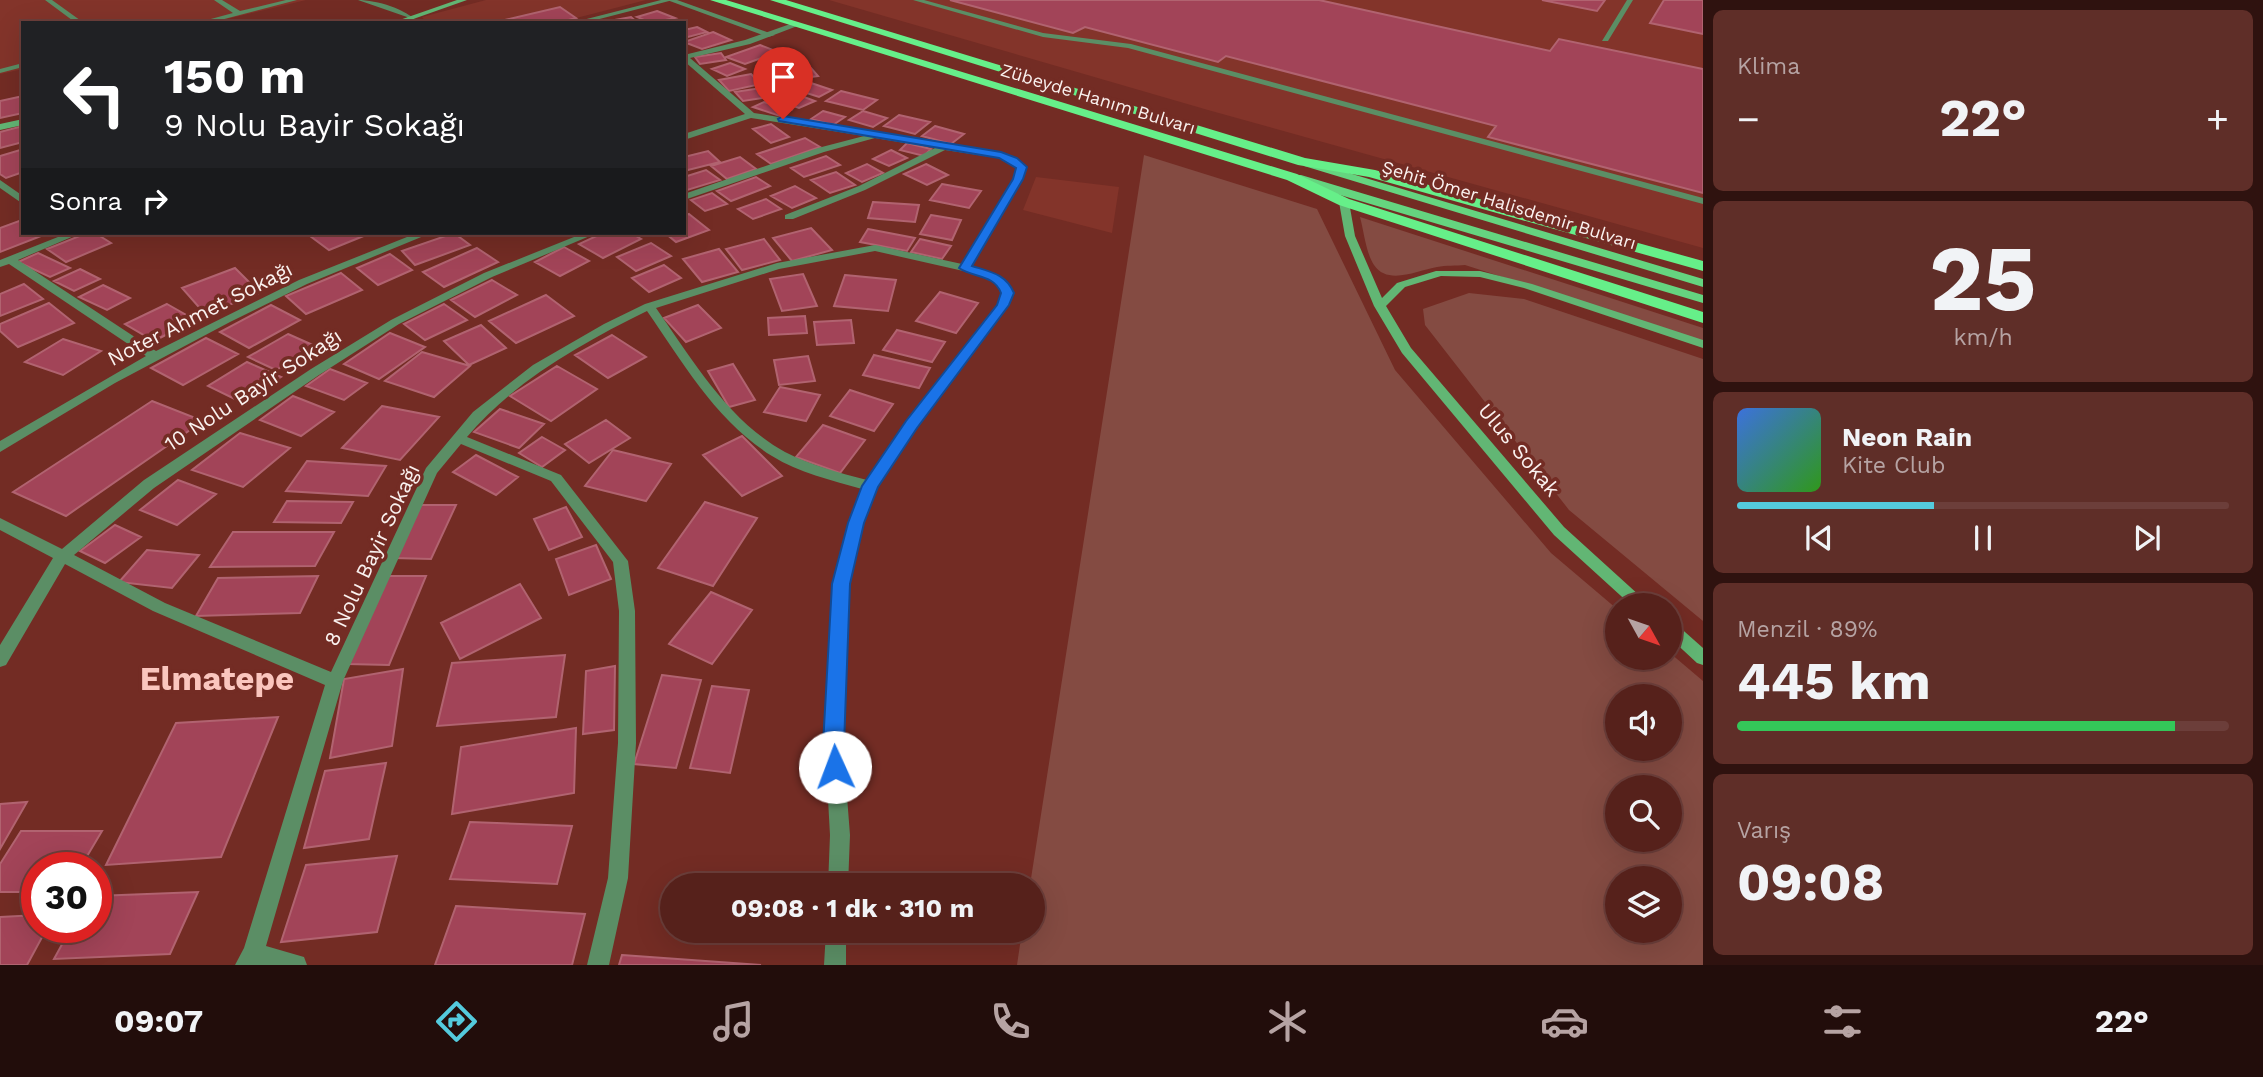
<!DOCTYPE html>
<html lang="tr">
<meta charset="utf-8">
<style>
:root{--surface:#56211b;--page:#5f2e28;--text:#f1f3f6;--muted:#b6a3a3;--line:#6c3e3a;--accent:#54cadd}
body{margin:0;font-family:"Work Sans",sans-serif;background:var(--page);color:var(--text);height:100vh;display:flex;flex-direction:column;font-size:26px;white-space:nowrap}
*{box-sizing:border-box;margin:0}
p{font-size:23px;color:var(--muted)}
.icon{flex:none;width:38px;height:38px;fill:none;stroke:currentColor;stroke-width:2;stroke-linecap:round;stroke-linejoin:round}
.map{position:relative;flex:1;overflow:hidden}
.drawer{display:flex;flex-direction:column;gap:10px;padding:10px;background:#2f120f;width:560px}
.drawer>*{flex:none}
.banner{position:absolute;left:21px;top:21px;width:665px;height:214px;border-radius:0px;box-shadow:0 7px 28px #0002,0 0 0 2px var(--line);background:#202124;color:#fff;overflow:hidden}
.needle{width:46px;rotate:130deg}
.controls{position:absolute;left:1605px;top:593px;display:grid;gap:14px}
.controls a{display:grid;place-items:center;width:77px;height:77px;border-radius:50%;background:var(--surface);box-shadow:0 7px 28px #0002,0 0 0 2px var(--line);font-size:35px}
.speed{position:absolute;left:21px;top:852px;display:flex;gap:14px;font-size:35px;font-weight:700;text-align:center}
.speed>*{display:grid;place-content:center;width:91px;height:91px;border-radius:50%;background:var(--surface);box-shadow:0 7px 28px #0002,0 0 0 2px var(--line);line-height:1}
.speed .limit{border:10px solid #d22;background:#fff;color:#111}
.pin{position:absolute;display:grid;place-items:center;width:60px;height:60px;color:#fff;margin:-72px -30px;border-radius:50% 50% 50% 0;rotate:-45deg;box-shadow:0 0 7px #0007}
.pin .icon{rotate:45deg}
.me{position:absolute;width:77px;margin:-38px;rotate:358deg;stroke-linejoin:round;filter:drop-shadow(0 0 5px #0008)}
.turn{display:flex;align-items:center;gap:24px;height:147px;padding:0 28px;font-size:32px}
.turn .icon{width:91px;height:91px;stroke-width:2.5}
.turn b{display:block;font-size:49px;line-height:60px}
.then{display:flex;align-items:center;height:66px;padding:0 28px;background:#0003;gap:14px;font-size:26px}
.big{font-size:52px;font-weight:700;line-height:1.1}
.drawer .widget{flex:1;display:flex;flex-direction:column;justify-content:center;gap:10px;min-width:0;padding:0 24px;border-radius:10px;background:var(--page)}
.drawer .dial{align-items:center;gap:0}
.dial b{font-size:91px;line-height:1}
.song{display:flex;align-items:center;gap:21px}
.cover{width:84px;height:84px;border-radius:10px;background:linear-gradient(135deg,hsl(220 70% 55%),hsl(110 70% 35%))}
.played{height:7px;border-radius:4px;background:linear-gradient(90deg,var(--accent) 40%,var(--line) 40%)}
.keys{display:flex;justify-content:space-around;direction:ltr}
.heat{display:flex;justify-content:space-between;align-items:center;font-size:38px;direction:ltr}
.charge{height:10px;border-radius:5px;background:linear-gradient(90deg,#34c759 89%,var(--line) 0)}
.trip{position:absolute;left:660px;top:873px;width:385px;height:70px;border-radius:35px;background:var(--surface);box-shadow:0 7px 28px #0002,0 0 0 2px var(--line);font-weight:700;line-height:70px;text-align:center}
.menu{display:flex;height:112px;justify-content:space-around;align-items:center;background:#220d0b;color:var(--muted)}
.menu .icon{width:49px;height:49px}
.menu .on{color:var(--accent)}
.menu b{font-size:32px;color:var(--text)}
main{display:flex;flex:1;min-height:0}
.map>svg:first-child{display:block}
</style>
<main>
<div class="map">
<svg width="1703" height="965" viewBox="0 0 1703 965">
<rect width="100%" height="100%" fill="#732c24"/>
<path fill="#83342a" d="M0 0H306L210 23H23V69L0 74Z
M486 0H646L557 23H427L422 17Z
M829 0H1703V248L1208 110Z
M1036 177 1119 187 1112 233 1023 210Z"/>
<path fill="#844b42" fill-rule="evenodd" d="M1144 155 1317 209 1395 370 1551 553 1617 609V658H1670V653L1703 681V965H1017L1022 931H1032V886L1030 885ZM1617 696H1670V749H1617ZM1617 788H1670V840H1617ZM1617 878H1670V931H1617Z
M1360 217 1703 328V341L1465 265C1456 266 1446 265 1437 267 1418 270 1388 286 1374 265 1366 253 1364 232 1360 217Z
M1469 293 1524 299 1703 359V621L1569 510 1425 325 1423 309Z"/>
<path fill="#a24458" stroke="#b16370" stroke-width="2" d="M950 0H1319L1550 51 1559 39 1703 69V193L1488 137 1496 126 1226 56 1218 62 1085 27 1073 33Z
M1542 0H1605L1597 11Z
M1664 0H1703V34L1650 23Z
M560 7 576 18 557 23H492Z
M657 11 675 18 651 23 637 17Z
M631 17 638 23H598Z
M697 27 707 32 684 38V30Z
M713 32 731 40 702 49 684 42Z
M760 45 778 52 745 64 726 57Z
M721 53 726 60 700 64 695 57Z
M788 53 804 60 777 70 760 63Z
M730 63 745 69 727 76 712 69Z
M810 67 818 76 784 81 776 72Z
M751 74 761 84 729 91 719 80Z
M808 82 832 90 819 97 794 89Z
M761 88 769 97 743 101 735 92Z
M788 91 815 101 799 108 772 99Z
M841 91 877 100 863 110 826 101Z
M23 96V113L0 118V101Z
M764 102 791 110 780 116 753 107Z
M823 111 845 117 833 125 811 119Z
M863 111 887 118 873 127 849 120Z
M899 115 930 122 915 134 884 126Z
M771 124 789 137 771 143 753 129Z
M935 126 964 134 951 144 922 136Z
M19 127 23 130V142L0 148V132Z
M805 138 820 147 771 164 757 154Z
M907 143 931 149 924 156 900 150Z
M20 150 23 151V172L6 178 0 174V156Z
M891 150 907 158 889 166 873 159Z
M708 151 720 162 684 171V157Z
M826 156 840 165 804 177 791 168Z
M740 157 756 169 727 179 711 166Z
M867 164 883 173 862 182 846 173Z
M926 164 948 175 927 185 904 174Z
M706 170 720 180 684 191V177Z
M836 172 855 185 830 193 811 180Z
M756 177 770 186 731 201 717 191Z
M942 184 981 191 969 208 930 200Z
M795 186 816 198 792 208 771 196Z
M712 193 727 204 705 211 691 200Z
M766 199 781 209 753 219 738 209Z
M873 202 919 205 915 222 868 218Z
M689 214 709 230 676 242 665 233H684V216Z
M931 215 961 220 952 240 920 234Z
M19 221 23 223V233H36L41 236 0 252V228Z
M811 228 832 250 792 261 773 238Z
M868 229 915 238 907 251 860 242Z
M87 233H95L111 243 66 262 47 249Z
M306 233H371L329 250Z
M454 233 470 245 415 265 402 251Z
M603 233H631L641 239 603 258 579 244Z
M764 239 780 260 742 270 726 249Z
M920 239 951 246 942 259 911 252Z
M651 243 671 256 636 271 617 257Z
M564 247 589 261 560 276 535 262Z
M477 248 498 262 444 287 423 272Z
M719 249 738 272 702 282 683 259Z
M38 253 70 268 50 277 18 262Z
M390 254 412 270 378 285 357 268Z
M664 265 681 278 649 292 632 278Z
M235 268 260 293 205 314 182 288Z
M80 269 100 279 74 291 54 281Z
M341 273 362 290 306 314 286 296Z
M803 274 817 306 782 311 770 279Z
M845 275 896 280 888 311 834 306Z
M492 280 517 295 475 317 451 300Z
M24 284 43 299 0 316V294Z
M103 285 130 298 107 310 79 297Z
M940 292 978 303 956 333 916 321Z
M546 295 574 316 516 343 489 321Z
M49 303 74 323 18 347 0 331V324Z
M167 304 195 320 154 341 125 324Z
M444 304 467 320 425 340 404 324Z
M271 305 300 320 249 348 220 332Z
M698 305 721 328 686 342 664 318Z
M805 316 807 333 769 335 768 318Z
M851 320 854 343 817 345 814 322Z
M481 325 506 348 469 365 444 341Z
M897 330 945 342 932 362 883 350Z
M390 333 425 347 379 379 344 364Z
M288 334 315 346 276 370 248 357Z
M612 335 646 357 608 378 575 355Z
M206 338 238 354 183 385 151 368Z
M63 339 101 351 63 375 25 362Z
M422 352 470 366 434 397 385 381Z
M874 355 930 368 919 388 863 375Z
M808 356 815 381 779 385 774 360Z
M247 362 281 377 241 402 208 386Z
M733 364 755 400 729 407 708 371Z
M557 366 597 389 551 421 510 396Z
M330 369 367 383 344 400 306 386Z
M780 387 820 395 806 421 764 412Z
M850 390 893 404 874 431 830 416Z
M293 396 334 412 301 436 260 420Z
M152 401 203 421 66 516 13 492Z
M382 406 439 417 400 460 342 448Z
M500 409 544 424 519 448 474 432Z
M606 420 630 438 589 463 565 444Z
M823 425 865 440 840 473 796 457Z
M240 433 290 448 243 487 192 470Z
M742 436 782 476 742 496 703 455Z
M542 437 565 450 542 467 519 453Z
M613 450 671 464 646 501 585 486Z
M476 455 518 477 496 495 453 472Z
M307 461 386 466 368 496 286 491Z
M178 480 216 494 177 525 140 510Z
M287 501 353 502 341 523 274 522Z
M705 502 757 518 713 586 658 568Z
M420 505H456L431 559 394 558Z
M566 507 582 537 549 550 534 519Z
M115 525 141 537 105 563 80 551Z
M233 532H334L315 566 210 567Z
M596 545 611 579 569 595 556 559Z
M147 550 199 555 172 588 119 582Z
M318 576 300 613 196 616 218 578Z
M388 576H426L389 665 348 664Z
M520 584 541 618 460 659 441 623Z
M711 592 752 610 712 664 669 644Z
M565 655 556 717 437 726 452 663Z
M615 666 614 730 583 734 586 671Z
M403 669 392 746 330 758 344 679Z
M662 675 701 680 676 768 634 764Z
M712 686 749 690 730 773 690 768Z
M278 717 221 857 106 865 176 723Z
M576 728 574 793 452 814 461 747Z
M386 763 369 839 304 848 325 771Z
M27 802 0 849V804Z
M470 822 572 826 557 884 450 879Z
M21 831H102L80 868H37V892H0V864Z
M397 856 377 932 281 942 306 865Z
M198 892 170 954 54 959 71 928H96V896Z
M456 906 585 914 572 965H435Z
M37 915V928H47L27 965H0V917Z
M622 955 761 965H619Z"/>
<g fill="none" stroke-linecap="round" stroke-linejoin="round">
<path fill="#5b8e65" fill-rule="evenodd" d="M45 0H52L84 23H76Z
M214 0H222L240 11 286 0H297L209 23H196L233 13Z
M667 0H677L775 35 768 37Z
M23 63V67L0 73V69Z"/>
<path fill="#5b8e65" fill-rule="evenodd" d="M358 0C377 0 406 9 419 23H412L407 17Z
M661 0H673L584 23H571Z
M913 0H924L1043 33 1131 44 1703 198V204L1128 48 1043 37Z
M1627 0H1633L1608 41H1602Z
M793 23 800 25 750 44 690 58 754 113 1001 153 1026 167 1023 179 971 266C990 271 1004 276 1014 293L1009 305 917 427 877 487 863 523 849 584 845 642 843 745 850 835 848 886H828L830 835 825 745 833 584 849 523 862 489C831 480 799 473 772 456 717 422 683 363 647 311 582 343 514 381 467 437L561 475 628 561 635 611 636 743 628 878 609 965H587L608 878 618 743 619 611 613 562 551 481 461 444 437 473 343 681 266 946 304 957 307 965H235L244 948 325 685 153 611 65 564 6 665 0 667V645L53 558 0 530V518L62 549 144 480 311 369 391 320 484 273 584 233H597L492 277 399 324 319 375 154 488 74 555 165 603 331 672 426 468 473 412 533 365 604 324 645 304 777 263 875 245 962 264 1013 179 1016 168 998 158 945 150 865 190 793 219H785V215L859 186 935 148 875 138 824 152 684 200V194L818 148 864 136 751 118 684 140V134L745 114 684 61V55L745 40ZM875 251 981 275 997 284 1002 293 998 304 907 421 867 480C839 473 811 465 785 452 728 421 692 359 656 308L779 269Z
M0 180 23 196V204L0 188Z
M68 233H81L18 260 156 351 299 280 417 233H431L307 284 230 322 115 383 0 452V441L146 356 9 264 0 267V260Z
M826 931H846V965H824Z"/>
<path fill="#62b674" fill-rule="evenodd" d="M457 0H467L402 23H391Z
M23 119V125L0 130V124Z
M1344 199 1349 202 1355 236 1382 298 1397 283 1436 271H1480L1532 284 1703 340V348L1524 288 1480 277 1441 276 1405 287 1386 306 1411 348 1564 527 1651 606H1632L1554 535 1402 353 1374 306 1345 236 1339 202Z
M1670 622 1676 624 1703 648V665L1697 663 1670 638Z"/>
<path fill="#65d47f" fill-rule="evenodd" d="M1304 162H1312L1703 279V287L1304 166Z
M1293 175H1301L1703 295V303L1293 181Z"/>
<path fill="#66ef89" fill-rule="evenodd" d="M710 0H726L1297 174 1349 199 1703 312V323L1339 205 1287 180Z
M770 0H786L1305 158 1375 170 1703 261V271L1369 177 1298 165Z"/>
</g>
<path fill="#1a73e8" stroke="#114b97" stroke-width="2" d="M783 116 1001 152 1017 158 1027 167 1023 179 972 266C991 272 1006 274 1014 293L1009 305 917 428 878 487 864 523 850 584 844 745 845 767 842 774 835 777 828 774 823 745 832 584 848 523 862 486 906 421 997 305 1001 293C994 274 973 278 959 268L1013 179 1016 168 999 158 779 121 778 119Z"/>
<g text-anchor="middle" stroke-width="7" stroke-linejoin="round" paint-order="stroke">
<g font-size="18" fill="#faf1ef" stroke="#732c24">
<text transform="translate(1098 99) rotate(17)" y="6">Zübeyde Hanım Bulvarı</text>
<text transform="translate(1509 205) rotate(17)" y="6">Şehit Ömer Halisdemir Bulvarı</text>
</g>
<g font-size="21" fill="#faf1ef" stroke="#732c24">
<text transform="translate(200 314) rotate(-27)" y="7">Noter Ahmet Sokağı</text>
<text transform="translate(253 390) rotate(-33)" y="7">10 Nolu Bayir Sokağı</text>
<text transform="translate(1519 450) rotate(50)" y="7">Ulus Sokak</text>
<text transform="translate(372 555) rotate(-65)" y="7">8 Nolu Bayir Sokağı</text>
</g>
<g font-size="33" font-weight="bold" fill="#fac6be" stroke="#732c24">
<text x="217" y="690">Elmatepe</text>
</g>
</g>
</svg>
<div class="controls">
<a><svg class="needle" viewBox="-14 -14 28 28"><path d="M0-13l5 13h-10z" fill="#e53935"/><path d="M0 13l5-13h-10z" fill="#b6a3a3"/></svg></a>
<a><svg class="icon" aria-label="sound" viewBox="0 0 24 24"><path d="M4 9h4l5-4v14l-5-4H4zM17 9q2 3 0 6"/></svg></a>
<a><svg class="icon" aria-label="search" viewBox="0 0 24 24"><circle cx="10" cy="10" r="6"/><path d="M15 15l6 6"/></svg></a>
<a><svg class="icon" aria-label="layers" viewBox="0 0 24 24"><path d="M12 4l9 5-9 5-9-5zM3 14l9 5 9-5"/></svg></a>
</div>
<div class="speed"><div class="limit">30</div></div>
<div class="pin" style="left:783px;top:119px;background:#d93025"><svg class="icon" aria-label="arrive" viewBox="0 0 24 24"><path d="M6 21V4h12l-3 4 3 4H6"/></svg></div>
<svg class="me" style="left:835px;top:767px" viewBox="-20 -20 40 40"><circle r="19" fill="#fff"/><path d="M0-13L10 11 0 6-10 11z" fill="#1a73e8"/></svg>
<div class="trip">09:08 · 1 dk · 310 m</div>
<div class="banner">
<div class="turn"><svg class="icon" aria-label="left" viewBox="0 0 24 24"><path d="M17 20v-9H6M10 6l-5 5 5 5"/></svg><div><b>150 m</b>9 Nolu Bayir Sokağı</div></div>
<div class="then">Sonra<svg class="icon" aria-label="right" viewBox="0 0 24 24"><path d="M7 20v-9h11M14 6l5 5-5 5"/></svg></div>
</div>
</div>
<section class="drawer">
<div class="widget"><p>Klima</p>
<div class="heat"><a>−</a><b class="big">22°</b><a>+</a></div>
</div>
<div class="widget dial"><b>25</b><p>km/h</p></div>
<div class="widget">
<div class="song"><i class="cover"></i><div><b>Neon Rain</b><p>Kite Club</p></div></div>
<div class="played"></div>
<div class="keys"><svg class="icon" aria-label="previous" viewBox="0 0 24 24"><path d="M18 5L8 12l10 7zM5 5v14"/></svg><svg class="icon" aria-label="pause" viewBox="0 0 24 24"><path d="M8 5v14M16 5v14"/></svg><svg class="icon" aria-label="next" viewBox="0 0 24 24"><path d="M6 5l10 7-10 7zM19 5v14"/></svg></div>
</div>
<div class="widget"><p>Menzil · 89%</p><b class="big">445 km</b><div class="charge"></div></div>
<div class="widget"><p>Varış</p><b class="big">09:08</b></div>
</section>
</main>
<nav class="menu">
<b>09:07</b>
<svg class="icon on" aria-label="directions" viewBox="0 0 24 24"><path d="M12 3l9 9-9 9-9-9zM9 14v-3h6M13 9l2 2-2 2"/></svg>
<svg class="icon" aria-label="music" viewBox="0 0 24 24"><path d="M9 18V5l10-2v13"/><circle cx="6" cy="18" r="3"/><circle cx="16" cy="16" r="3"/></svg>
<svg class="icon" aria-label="phone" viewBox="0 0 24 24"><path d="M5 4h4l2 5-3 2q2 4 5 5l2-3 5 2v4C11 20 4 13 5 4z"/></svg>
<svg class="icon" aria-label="climate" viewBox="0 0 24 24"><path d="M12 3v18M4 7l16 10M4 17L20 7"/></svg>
<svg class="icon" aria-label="car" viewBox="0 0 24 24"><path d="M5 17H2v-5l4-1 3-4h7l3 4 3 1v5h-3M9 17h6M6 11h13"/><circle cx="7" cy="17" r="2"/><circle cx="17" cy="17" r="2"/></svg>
<svg class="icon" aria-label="filters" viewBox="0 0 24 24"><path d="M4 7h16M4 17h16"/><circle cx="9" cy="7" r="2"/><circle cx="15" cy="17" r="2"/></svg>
<b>22°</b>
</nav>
